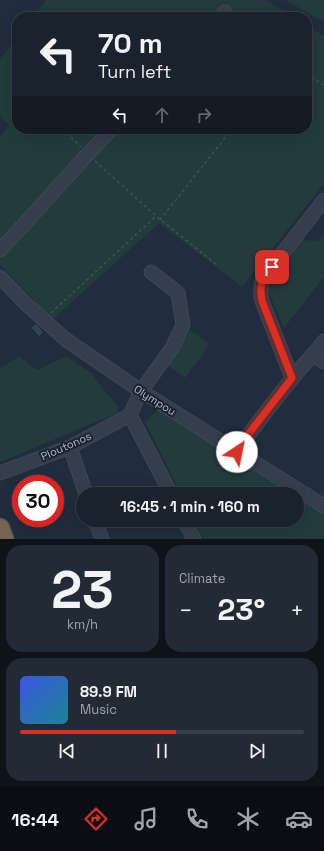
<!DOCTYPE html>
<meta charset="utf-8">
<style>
:root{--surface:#19222d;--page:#222a35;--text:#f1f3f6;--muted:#9fa4aa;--line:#373f49;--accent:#d93025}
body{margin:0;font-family:"Space Grotesk",sans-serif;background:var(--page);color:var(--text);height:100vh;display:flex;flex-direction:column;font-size:15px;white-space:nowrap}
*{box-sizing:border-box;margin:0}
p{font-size:13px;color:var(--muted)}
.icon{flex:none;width:22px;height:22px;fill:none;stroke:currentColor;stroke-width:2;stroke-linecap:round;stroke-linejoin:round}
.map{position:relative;height:539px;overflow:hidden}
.side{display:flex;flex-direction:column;gap:6px;padding:6px;background:#0e1319;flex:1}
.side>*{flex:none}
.top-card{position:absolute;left:12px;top:12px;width:300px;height:122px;border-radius:16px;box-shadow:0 4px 16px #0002,0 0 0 1px var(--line);background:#19222d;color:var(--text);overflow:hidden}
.speed{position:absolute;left:12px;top:475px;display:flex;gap:8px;font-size:20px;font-weight:700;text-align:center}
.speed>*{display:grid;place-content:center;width:52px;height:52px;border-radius:50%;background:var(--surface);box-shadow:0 4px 16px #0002,0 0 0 1px var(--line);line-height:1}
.speed .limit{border:6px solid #d22;background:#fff;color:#111}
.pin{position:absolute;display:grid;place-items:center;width:34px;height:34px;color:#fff;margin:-17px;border-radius:8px;box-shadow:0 2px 6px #0006}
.me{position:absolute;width:44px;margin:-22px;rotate:34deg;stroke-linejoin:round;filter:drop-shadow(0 0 3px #0008)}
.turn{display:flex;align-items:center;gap:14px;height:84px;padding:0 20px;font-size:18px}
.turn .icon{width:52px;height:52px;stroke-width:2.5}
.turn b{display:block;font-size:28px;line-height:34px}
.lanes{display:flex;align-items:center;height:38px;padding:0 20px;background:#0003;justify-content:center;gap:20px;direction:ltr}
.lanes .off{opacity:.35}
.big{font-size:30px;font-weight:700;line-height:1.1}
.side .tile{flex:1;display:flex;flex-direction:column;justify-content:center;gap:6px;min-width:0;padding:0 14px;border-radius:16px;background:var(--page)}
.side .dial{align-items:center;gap:0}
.dial b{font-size:52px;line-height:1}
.song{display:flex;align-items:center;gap:12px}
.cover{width:48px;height:48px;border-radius:6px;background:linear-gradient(135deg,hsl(230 70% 55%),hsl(190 70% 35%))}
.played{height:4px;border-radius:2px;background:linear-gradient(90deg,var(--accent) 55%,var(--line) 55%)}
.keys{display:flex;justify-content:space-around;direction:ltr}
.heat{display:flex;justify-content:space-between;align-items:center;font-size:22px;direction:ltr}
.side .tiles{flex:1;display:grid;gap:6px;grid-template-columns:1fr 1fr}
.tile:last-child{grid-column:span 2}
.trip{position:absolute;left:76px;top:487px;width:228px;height:40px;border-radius:20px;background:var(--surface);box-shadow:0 4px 16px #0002,0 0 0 1px var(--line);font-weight:700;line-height:40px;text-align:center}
.tab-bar{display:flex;height:64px;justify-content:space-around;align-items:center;background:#0a0e12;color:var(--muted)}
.tab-bar .icon{width:28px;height:28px}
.tab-bar .current{color:var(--accent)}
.tab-bar b{font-size:18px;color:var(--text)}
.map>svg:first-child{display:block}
</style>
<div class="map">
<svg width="324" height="539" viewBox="0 0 324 539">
<rect width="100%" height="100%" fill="#212d3c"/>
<path fill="#233b3d" d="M46 0H266L293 17H33Z
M285 0H324V22Z
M307 26 324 36V184L242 287 159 223 52 320 0 264V137L9 125 0 116V59L17 37V129H307Z
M324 233V277L284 328 266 286 301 240 318 241Z
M190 330 210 344 185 378 165 363Z
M19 356 37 370 66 356 91 373 118 407 117 413 0 462V369Z
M160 408 294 494H181L145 422Z
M297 496 324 513V539H203L194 520H297Z"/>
<path fill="#324153" stroke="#1c2633" d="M36 323 44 332 39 337 31 328Z"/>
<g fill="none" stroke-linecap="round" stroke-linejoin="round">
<g stroke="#3e4855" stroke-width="15">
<path id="minor" d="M221 17 225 12
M0 250C38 211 73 168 112 129
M151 272 178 293 183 325 172 348 141 391 130 415 171 494
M0 277 26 304 65 339 141 391 324 506
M313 355 324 362
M292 378 262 301C260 292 260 286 263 278L324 200
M70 447 86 494
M237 451C254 427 273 402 292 379 302 366 314 354 324 341
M0 473 70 447 130 415
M95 520 102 539
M184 520 194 539"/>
</g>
<g stroke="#404957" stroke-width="21">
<path id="highway" d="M0 528 4 539"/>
</g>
<path stroke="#3b5456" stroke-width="1.5" stroke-dasharray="3 3" stroke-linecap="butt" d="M307 73 324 86
M62 129 81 147
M95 161 156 216 217 265
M160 220 232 129
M51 313 155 217"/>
<use href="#minor" stroke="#353f4c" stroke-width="13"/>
<use href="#highway" stroke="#736651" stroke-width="19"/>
</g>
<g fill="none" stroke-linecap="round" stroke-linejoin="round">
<g stroke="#8d1f18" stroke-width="10">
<path id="route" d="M237 452 250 432 292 378 262 301C259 284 262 280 272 267"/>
</g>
<use href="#route" stroke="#d93025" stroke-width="7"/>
</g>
<g text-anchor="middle" stroke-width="4" stroke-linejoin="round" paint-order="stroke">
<g font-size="11" fill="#b0b9c8" stroke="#1a2431">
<text transform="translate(155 400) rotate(32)" y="4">Olympou</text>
<text transform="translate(66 446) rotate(-24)" y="4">Ploutonos</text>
</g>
</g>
</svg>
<div class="speed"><div class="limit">30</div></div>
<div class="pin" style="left:272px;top:267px;background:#d93025"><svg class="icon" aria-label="arrive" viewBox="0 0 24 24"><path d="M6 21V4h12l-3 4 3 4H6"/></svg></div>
<svg class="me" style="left:237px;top:452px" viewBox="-20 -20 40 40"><circle r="19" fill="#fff"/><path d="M0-13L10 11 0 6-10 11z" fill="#d93025"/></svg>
<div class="trip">16:45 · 1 min · 160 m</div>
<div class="top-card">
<div class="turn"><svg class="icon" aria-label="left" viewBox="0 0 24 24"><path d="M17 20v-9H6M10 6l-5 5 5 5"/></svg><div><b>70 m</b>Turn left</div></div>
<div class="lanes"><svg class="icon" aria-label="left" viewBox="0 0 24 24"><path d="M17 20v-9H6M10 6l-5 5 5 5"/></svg><svg class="icon off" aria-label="ahead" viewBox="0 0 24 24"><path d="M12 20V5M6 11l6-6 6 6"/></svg><svg class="icon off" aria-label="right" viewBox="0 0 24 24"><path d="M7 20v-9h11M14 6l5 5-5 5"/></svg></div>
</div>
</div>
<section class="side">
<div class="tiles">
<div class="tile dial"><b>23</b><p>km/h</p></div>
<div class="tile"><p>Climate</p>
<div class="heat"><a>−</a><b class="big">23°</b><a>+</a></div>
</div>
<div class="tile">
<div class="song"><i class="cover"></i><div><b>89.9 FM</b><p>Music</p></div></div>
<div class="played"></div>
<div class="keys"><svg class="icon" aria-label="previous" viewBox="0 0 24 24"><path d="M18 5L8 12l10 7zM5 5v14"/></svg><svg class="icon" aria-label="pause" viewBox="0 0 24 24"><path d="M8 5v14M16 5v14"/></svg><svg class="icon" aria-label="next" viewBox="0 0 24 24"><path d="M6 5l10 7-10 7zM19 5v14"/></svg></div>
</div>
</div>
</section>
<nav class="tab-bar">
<b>16:44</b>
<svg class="icon current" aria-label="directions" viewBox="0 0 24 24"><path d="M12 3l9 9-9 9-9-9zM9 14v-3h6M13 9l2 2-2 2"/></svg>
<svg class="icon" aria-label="music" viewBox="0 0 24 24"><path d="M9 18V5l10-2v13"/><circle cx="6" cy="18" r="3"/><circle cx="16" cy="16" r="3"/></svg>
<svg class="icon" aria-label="phone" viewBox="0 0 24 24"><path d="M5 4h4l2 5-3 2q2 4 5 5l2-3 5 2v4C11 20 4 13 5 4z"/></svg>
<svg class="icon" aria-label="climate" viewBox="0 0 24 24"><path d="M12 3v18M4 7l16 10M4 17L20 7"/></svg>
<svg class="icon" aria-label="car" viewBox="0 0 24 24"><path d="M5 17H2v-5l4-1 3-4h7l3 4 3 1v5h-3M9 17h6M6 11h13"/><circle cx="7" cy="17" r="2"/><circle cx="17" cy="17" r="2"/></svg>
</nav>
